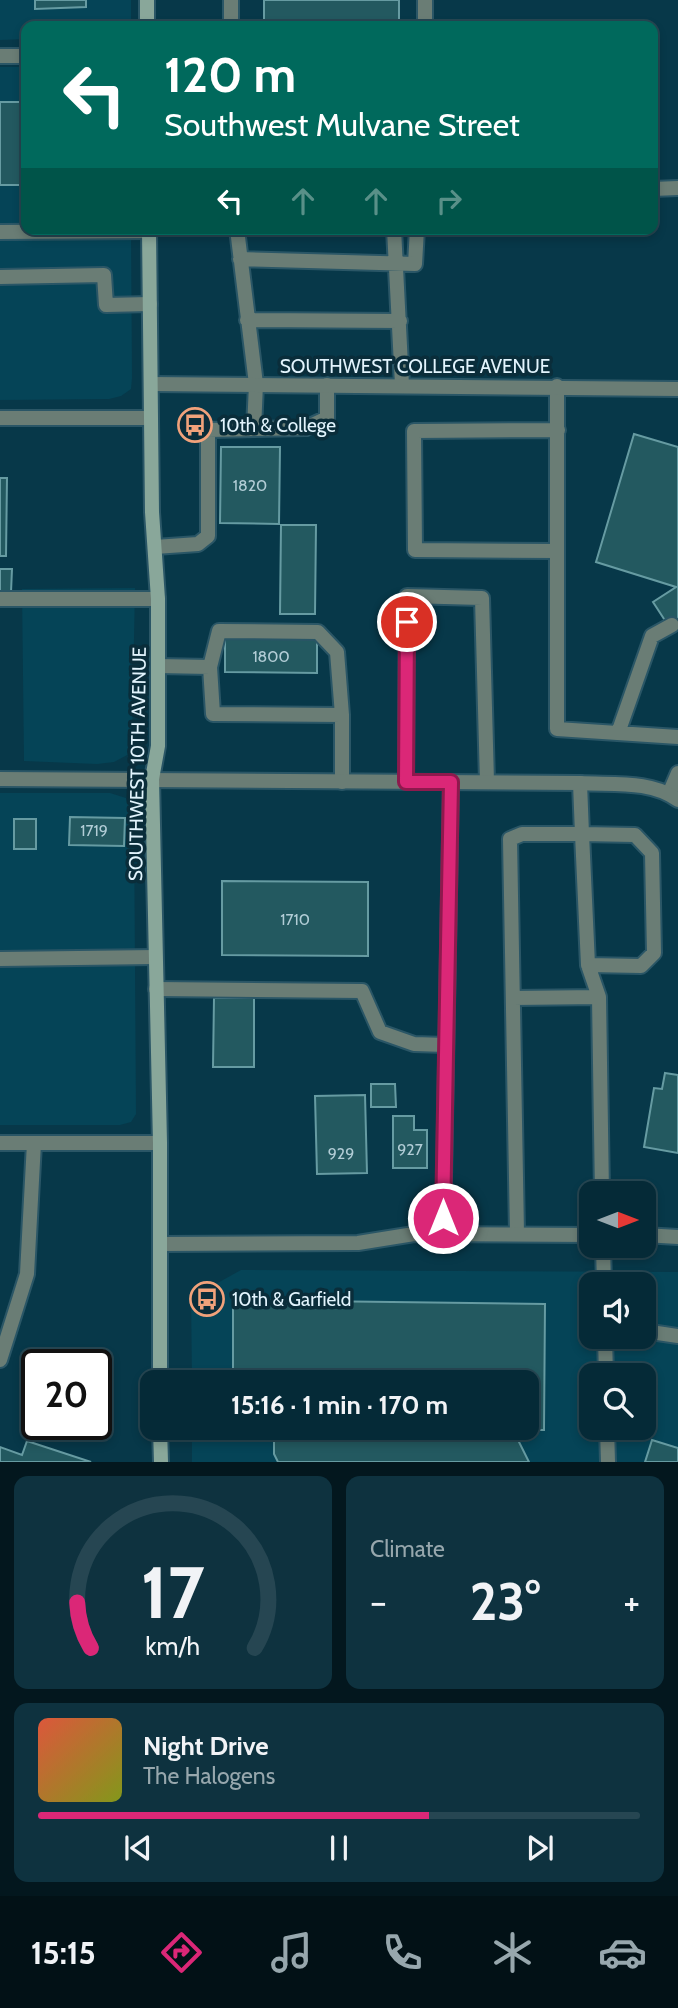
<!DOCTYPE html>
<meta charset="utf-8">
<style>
:root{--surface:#052a37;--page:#0e323f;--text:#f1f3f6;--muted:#97a7ad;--line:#264652;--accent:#db2777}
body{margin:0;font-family:Cabin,sans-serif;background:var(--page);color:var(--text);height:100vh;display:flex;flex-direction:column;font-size:26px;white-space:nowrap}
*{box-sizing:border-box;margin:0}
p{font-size:23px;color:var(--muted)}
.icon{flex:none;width:38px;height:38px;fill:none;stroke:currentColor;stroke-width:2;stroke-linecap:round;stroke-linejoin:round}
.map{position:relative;height:1462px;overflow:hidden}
.side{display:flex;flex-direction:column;gap:14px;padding:14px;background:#03171e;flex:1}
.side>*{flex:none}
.top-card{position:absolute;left:21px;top:21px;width:637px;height:214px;border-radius:14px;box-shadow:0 4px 10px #0003,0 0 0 2px var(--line);background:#00695c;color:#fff;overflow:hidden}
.needle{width:46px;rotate:90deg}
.controls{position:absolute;left:579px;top:1181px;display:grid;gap:14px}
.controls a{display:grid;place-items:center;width:77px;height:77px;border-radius:14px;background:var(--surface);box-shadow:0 4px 10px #0003,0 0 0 2px var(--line);font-size:35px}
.speed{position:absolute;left:21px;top:1349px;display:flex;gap:14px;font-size:35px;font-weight:700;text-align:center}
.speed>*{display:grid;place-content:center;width:91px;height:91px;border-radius:50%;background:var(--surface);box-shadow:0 4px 10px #0003,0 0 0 2px var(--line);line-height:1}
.speed .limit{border:4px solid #111;border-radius:10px;background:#fff;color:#111}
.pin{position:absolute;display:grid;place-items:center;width:60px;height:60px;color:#fff;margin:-30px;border:4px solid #fff;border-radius:50%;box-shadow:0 2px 7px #0007}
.me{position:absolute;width:77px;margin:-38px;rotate:0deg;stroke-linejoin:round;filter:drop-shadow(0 0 5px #0008)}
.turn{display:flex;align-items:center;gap:24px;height:147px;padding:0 28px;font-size:32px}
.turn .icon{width:91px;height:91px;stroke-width:2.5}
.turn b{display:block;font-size:49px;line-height:60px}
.lanes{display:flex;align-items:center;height:66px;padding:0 28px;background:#0003;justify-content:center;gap:35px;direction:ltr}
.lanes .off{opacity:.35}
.big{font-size:52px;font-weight:800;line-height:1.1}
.side .widget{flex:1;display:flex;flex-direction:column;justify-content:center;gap:10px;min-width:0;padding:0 24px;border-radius:14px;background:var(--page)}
.side .dial{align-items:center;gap:0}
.dial svg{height:182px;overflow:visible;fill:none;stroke:var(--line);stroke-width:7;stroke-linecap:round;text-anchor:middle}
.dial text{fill:var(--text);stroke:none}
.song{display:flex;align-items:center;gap:21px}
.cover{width:84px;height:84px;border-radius:10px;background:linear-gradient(135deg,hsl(10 70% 55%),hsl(70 70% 35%))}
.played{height:7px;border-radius:4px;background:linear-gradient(90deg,var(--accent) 65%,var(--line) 65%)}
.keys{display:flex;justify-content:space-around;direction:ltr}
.heat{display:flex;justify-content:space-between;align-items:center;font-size:38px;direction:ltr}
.side .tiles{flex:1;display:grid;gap:14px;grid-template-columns:1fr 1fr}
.widget:last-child{grid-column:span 2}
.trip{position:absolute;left:140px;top:1370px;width:399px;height:70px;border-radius:14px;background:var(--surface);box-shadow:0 4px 10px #0003,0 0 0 2px var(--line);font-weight:800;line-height:70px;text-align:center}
.menu{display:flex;height:112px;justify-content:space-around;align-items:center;background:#021116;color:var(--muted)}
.menu .icon{width:49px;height:49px}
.menu .active{color:var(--accent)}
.menu b{font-size:32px;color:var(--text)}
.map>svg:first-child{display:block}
</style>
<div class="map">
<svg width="678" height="1462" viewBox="0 0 678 1462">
<rect width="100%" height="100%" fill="#073849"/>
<path fill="#054457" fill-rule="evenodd" d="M0 0H131V26H26V39L0 40Z
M0 67H26V229H131L132 378 131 389 121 396 109 399 0 400Z
M135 588 132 740 129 754 114 762 97 764 24 761 22 589Z
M0 793H110L126 798 131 806 134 819 136 1114 131 1122 120 1125H0Z
M241 1270 678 1272V1462H192V1428H527V1382H192L191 1294 214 1285ZM592 1284H644V1337H592ZM592 1376H644V1428H592Z"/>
<path fill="#235960" stroke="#669ba2" stroke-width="2" d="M35 0H86V7L35 9Z
M264 0H399V26H264Z
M0 102H26V185H0Z
M634 434 678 447V627L666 622 653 602 676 587 596 562Z
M221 447H280L279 524 220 523Z
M0 478H7L6 556H0Z
M281 525H316L315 614H280Z
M0 569H12L11 592H0Z
M225 638 317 639V673L225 672Z
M70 817 125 818 124 846 69 845Z
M14 819H36V849H14Z
M222 881 368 882V956L222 955Z
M214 998H254V1067H213Z
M665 1073 678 1075V1153L644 1147 654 1088 662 1089Z
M371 1084H395L396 1107H371Z
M365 1095 367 1173 317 1174 315 1096Z
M393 1116H414V1130H427V1168H393Z
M233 1300 545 1304 544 1430H519V1442L529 1462H278L274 1454V1428H527V1382H233Z
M652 1440 678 1448V1462H645Z
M27 1441 91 1462H0V1447L22 1455Z"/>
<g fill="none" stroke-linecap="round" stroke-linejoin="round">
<g stroke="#2a5666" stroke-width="18">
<path id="lane" d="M231 0V26
M425 26V0
M653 189 678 188
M237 229 256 384 254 429
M394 229 402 385
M0 232 149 231
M240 259 415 264 417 229
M0 277 104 275 106 305 150 304
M247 320 400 321
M557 386V729L678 737
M155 547 198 544 208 536V430L306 428 327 418V385
M557 551 415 550 414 431 558 430
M0 599H158
M158 666 210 667
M618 733 652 636 672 625
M342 782V715L213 714 210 667 219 631 318 632 337 652 342 715
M406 782 407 596 482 598 487 782
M580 783 582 834 635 835 652 853 654 953 641 966 588 965
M669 794 678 773
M0 959 155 957
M156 989 362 991 380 1032 414 1044 446 1045
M513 998 599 997
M443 1234 451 782
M517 1234 510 839 522 834H582L588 965 599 997 602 1194
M603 1246 604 1284
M644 1331 678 1336
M605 1337 606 1376
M0 1360 27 1274 34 1143
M607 1428 608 1462"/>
</g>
<g stroke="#2a5666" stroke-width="18">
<path id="street" d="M0 56H26
M151 384 678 389
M0 418H151
M0 779 580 783C613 785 651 780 678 800
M0 1143H160
M644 1235 678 1237
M160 1244 358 1243 414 1234 592 1235"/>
</g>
<g stroke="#2a5666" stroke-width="18">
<path id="secondary" d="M147 0V26
M149 229 152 512 158 599V746L152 779 160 1143V1382
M160 1428 161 1462"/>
</g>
<use href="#lane" stroke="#6a7d75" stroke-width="14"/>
<use href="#street" stroke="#6a7d75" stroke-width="14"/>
<use href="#secondary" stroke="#89a79a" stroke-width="14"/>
</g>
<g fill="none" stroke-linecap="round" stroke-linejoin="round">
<g stroke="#8e194d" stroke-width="18">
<path id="route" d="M407 622 406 782H451L443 1218"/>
</g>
<use href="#route" stroke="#db2777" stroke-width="12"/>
</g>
<defs>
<g id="bus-ring" transform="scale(1.75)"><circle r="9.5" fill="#0a2d3a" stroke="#f1a27b" stroke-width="1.5"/><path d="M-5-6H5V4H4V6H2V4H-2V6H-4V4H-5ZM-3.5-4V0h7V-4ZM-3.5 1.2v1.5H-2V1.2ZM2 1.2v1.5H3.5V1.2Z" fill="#f1a27b"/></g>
</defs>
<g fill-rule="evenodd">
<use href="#bus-ring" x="195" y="425"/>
<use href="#bus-ring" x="207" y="1299"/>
</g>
<g text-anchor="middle" stroke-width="7" stroke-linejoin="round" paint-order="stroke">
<g font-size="16" fill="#b2cdd6">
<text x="250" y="491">1820</text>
<text x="271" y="662">1800</text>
<text x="94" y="836">1719</text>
<text x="295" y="925">1710</text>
<text x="410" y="1155">927</text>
<text x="341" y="1159">929</text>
</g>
<g font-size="19" fill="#e2f4fd" stroke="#0a2d3a">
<text x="415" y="373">SOUTHWEST COLLEGE AVENUE</text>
<text transform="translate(137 764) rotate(-89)" y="7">SOUTHWEST 10TH AVENUE</text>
</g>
<g font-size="19" fill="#e2f4fd" stroke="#0a2d3a" text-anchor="start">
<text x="220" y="432">10th &amp; College</text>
<text x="232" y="1306">10th &amp; Garfield</text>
</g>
</g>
</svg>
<div class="controls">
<a><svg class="needle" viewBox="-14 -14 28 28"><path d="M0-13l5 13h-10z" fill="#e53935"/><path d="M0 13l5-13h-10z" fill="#97a7ad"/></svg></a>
<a><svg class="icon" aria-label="sound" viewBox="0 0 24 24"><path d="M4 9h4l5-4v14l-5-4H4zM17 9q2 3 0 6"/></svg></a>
<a><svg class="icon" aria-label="search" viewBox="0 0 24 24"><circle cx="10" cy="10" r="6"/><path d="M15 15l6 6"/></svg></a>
</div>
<div class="speed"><div class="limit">20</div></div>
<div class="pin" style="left:407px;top:622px;background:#d93025"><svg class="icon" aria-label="arrive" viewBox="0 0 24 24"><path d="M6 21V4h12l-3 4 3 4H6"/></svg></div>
<svg class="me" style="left:443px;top:1218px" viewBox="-20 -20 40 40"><circle r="17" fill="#db2777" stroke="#fff" stroke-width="3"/><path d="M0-11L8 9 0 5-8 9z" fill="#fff"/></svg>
<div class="trip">15:16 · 1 min · 170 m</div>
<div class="top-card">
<div class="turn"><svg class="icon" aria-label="left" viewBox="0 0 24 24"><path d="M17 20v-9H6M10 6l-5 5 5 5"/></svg><div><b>120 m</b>Southwest Mulvane Street</div></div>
<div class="lanes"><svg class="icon" aria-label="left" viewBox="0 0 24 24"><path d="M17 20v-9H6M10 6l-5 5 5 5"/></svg><svg class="icon off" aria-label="ahead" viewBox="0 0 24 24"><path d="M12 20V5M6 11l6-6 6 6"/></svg><svg class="icon off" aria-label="ahead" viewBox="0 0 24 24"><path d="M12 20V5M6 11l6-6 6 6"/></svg><svg class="icon off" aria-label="right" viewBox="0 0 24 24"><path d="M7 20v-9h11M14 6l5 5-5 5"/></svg></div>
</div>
</div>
<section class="side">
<div class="tiles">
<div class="widget dial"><svg viewBox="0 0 100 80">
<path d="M14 69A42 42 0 1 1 86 69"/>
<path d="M14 69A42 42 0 0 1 8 49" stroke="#db2777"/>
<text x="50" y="56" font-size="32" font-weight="700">17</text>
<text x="50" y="72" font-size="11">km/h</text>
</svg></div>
<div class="widget"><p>Climate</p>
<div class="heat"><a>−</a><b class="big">23°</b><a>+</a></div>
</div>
<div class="widget">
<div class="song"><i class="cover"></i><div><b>Night Drive</b><p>The Halogens</p></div></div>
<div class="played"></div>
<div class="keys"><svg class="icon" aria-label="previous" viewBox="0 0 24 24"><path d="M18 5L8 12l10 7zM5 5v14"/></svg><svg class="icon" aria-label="pause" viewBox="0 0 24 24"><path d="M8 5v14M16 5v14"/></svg><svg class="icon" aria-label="next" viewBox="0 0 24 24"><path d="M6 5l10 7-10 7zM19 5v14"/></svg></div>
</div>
</div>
</section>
<nav class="menu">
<b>15:15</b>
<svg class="icon active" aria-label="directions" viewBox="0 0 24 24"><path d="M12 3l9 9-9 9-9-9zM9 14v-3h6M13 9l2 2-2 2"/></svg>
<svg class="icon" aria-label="music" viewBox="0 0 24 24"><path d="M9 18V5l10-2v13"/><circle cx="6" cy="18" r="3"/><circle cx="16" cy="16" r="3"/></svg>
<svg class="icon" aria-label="phone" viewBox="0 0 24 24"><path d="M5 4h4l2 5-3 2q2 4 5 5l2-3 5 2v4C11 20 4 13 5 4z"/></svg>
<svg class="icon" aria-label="climate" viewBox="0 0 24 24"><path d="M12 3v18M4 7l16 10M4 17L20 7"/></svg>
<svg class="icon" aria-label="car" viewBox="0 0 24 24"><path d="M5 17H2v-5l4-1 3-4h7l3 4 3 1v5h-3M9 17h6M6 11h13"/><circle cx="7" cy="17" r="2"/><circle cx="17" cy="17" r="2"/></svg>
</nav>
